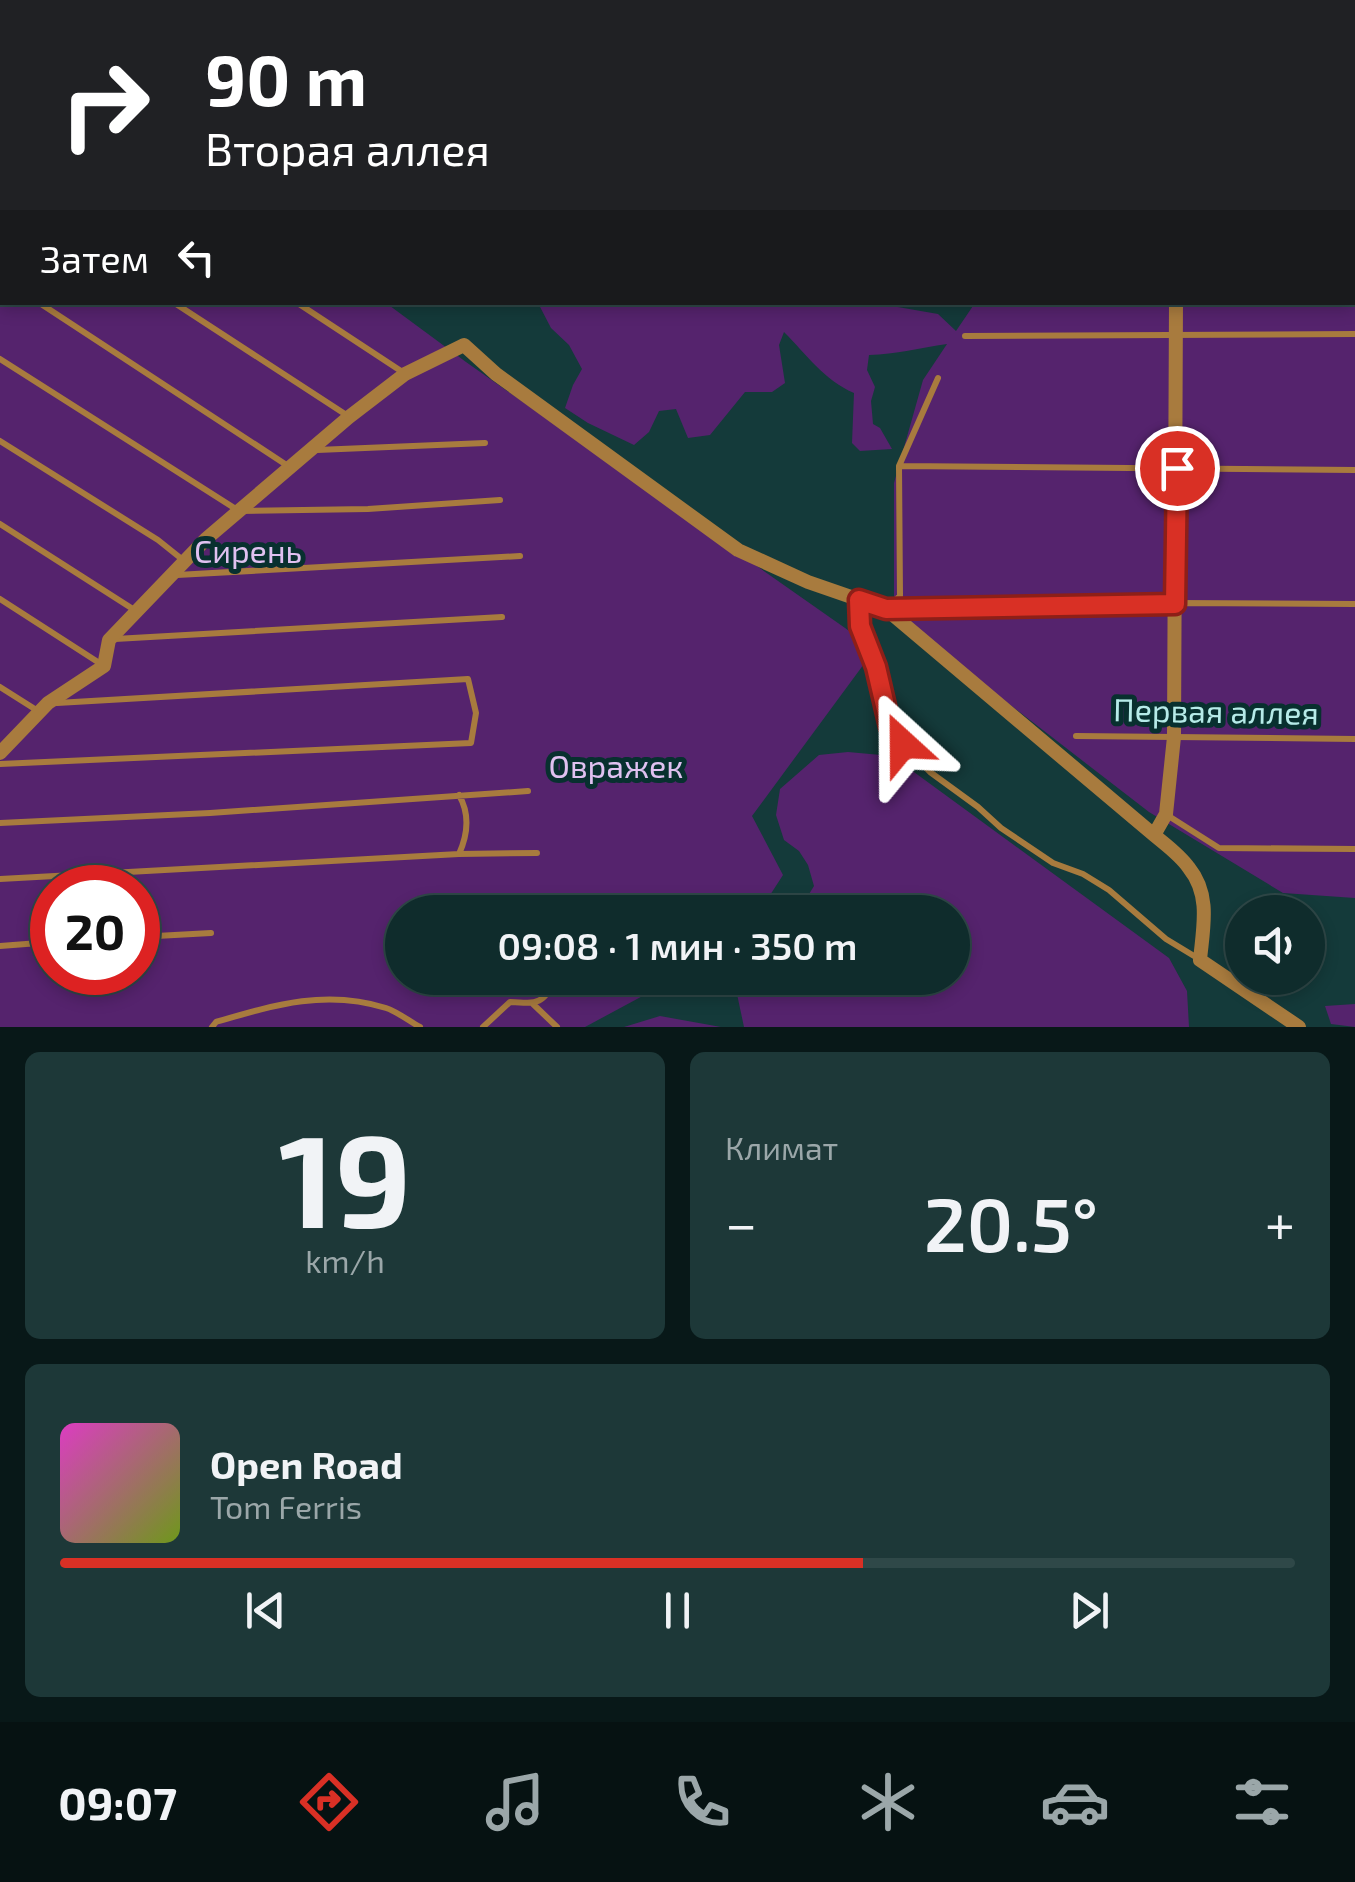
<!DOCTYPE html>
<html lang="ru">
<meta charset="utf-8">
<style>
:root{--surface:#0f2c2c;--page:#1d3838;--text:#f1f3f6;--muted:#9ba7a9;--line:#2f4848;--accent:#d93025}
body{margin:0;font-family:"Exo 2",sans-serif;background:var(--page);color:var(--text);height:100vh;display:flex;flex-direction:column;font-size:38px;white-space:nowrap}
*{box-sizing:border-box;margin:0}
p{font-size:32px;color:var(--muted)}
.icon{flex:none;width:55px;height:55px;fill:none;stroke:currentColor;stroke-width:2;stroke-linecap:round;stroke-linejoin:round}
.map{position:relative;height:1027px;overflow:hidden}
.drawer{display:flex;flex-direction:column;gap:25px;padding:25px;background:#081818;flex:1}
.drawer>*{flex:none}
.hud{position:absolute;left:0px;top:0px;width:1355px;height:305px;box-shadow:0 5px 15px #0003,0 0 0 2px var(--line);background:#202124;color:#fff;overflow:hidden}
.controls{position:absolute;left:1225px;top:895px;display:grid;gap:20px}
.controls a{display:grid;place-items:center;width:100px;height:100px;border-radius:50%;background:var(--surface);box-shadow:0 5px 15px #0003,0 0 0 2px var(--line);font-size:50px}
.speed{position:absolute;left:30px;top:865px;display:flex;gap:20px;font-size:50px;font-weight:700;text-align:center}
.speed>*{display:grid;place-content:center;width:130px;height:130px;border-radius:50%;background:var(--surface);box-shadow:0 5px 15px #0003,0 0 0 2px var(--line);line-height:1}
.speed .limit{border:15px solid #d22;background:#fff;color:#111}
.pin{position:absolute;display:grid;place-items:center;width:85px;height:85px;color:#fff;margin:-42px;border:5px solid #fff;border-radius:50%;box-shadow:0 2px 10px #0007}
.me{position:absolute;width:110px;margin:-55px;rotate:336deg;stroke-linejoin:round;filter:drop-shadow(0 0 8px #0008)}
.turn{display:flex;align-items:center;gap:35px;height:210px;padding:0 40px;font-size:45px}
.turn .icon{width:130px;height:130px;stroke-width:2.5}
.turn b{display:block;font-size:70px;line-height:85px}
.then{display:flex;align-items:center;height:95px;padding:0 40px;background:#0003;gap:20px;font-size:38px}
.big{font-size:75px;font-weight:600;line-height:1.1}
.drawer .tile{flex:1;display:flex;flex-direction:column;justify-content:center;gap:15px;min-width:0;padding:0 35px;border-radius:15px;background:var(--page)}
.drawer .dial{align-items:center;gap:0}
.dial b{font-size:130px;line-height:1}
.song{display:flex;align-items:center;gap:30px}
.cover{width:120px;height:120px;border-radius:15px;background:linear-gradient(135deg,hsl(310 70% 55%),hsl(80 70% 35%))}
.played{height:10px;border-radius:5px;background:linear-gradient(90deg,var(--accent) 65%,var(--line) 65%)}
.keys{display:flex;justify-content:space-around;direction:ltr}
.heat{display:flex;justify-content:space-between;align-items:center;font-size:55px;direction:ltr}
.drawer .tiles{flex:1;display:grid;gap:25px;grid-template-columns:1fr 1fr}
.tile:last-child{grid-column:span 2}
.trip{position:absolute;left:385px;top:895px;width:585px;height:100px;border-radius:50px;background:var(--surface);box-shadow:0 5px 15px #0003,0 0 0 2px var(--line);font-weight:600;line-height:100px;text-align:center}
.tab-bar{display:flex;height:160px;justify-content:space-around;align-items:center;background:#061212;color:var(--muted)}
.tab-bar .icon{width:70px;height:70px}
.tab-bar .selected{color:var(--accent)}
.tab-bar b{font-size:45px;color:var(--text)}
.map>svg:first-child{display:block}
</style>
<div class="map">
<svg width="1355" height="1027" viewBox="0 0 1355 1027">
<rect width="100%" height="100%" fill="#143a3a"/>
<path fill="#55236d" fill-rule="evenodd" d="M0 0H535L534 2H2V9L0 7Z
M559 0H787L782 2H557Z
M942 0H1355V898L1283 893 1149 812 886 609 894 603V483L923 380 947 344C920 348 896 354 869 355L867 370 875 387 871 401 873 424 880 428 892 449 860 451 852 443 854 393C824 380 807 355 784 332L779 345 785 383 772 392H745L710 435 688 438 676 409 659 411 649 432 634 445 588 423 565 408 573 385 582 369 569 345 551 328 538 303H888L892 306 938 314 956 331 975 303 1352 302V2H945Z
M0 11 2 13V302L386 303 466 362 875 649 752 816 783 875 759 912H402V978H676L585 1027H0ZM52 888H138V972H52Z
M848 752 892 756 1169 958 1187 991 1189 1027H744L737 994 750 978H952V912H798L814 886 808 865 799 851 784 840 776 815 780 789 819 755Z
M1355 1004V1027L1331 1024 1325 1006Z
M660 1016 721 1027H624Z"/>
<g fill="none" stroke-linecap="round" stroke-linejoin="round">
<path stroke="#a87b3e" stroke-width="6" d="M99 0 102 2
M457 0 465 2
M988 0 989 2
M139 2 140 0
M512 2V0
M1352 65H1355
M0 108 2 110
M0 190 2 192
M1352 200H1355
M0 278 2 280
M38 302 288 466
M173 302 348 416
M296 302 404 373
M965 336 1355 334
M0 359 239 511 368 509 500 500
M0 441 158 540 183 560
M317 450 485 443
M899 466 1355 470
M0 524 136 611
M177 575 520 556
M0 599 104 666
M859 600 860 626 876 667 890 727 903 744 930 772 978 807 1001 828 1053 863 1083 874 1109 890 1166 939 1199 959
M887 608 900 596 899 466 938 378
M891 609 1175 603 1355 604
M115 639 502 617
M0 687 38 711
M1076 736 1355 739
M0 764 471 743 476 713 468 679 57 703
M459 795C470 814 468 834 459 854
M1167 815 1219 848 1355 849
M0 823 210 813 528 791
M0 879 459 854 537 853
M138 937 211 933
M0 946 52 942
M533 1004 557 1027
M212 1027 216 1022C274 1005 326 989 386 1008 398 1012 409 1021 420 1027
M483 1027 510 1002C539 1004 543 1004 556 978"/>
<path stroke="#a87b3e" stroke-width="14" d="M1175 2V0
M0 753 48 703 104 666 109 640 206 539 349 417 405 374 464 345 496 374 738 550 808 582 886 609 1154 835C1166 845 1180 855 1189 868 1211 895 1203 928 1200 960L1299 1027
M1154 835 1166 814 1174 737 1176 302"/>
</g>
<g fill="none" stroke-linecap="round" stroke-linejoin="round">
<g stroke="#8d1f18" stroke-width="25">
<path id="route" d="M903 744 890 727 876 667 860 626 859 600 886 609 1175 604 1177 468"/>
</g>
<use href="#route" stroke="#d93025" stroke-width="18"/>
</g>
<g text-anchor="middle" stroke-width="10" stroke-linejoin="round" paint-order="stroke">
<g font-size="32" fill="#e0c1f1" stroke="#08302f">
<text x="248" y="563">Сирень</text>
<text x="616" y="778">Овражек</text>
</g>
<g font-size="32" fill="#b6ebe8" stroke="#08302f">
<text transform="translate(1216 712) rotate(1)" y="11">Первая аллея</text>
</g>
</g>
</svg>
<div class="controls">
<a><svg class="icon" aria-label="sound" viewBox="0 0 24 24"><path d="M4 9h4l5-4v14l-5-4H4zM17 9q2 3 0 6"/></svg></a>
</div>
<div class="speed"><div class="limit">20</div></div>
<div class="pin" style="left:1177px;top:468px;background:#d93025"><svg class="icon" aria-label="arrive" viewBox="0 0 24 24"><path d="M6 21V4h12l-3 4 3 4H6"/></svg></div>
<svg class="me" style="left:903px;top:744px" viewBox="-20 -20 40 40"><path d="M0-17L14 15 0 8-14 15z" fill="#d93025" stroke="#fff" stroke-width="4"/></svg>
<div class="trip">09:08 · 1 мин · 350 m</div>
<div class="hud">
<div class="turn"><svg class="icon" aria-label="right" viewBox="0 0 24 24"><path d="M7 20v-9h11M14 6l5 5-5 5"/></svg><div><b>90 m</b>Вторая аллея</div></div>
<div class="then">Затем<svg class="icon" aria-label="left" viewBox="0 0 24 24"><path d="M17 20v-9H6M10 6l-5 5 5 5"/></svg></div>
</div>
</div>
<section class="drawer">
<div class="tiles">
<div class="tile dial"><b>19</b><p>km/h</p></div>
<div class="tile"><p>Климат</p>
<div class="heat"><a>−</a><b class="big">20.5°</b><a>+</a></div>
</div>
<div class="tile">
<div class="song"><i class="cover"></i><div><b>Open Road</b><p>Tom Ferris</p></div></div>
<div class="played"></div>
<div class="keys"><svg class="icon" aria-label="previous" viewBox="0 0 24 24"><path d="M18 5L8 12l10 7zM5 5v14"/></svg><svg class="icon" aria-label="pause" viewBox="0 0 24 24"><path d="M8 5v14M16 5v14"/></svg><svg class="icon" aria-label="next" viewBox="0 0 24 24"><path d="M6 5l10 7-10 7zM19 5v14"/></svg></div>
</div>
</div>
</section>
<nav class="tab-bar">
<b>09:07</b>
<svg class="icon selected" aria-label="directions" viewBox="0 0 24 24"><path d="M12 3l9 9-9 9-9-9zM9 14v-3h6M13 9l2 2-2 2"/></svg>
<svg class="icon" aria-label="music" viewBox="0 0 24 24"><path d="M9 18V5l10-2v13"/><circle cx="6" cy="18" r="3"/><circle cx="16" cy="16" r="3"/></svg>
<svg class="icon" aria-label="phone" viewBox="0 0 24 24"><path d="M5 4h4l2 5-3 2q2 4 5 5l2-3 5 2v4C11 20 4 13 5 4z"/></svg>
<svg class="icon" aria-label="climate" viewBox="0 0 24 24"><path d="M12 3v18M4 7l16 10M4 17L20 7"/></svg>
<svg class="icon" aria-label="car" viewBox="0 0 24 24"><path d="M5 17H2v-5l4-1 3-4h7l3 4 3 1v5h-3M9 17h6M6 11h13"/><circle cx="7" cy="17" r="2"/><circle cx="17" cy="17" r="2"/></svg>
<svg class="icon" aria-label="filters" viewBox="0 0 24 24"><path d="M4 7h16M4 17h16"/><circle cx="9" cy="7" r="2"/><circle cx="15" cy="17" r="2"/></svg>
</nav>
